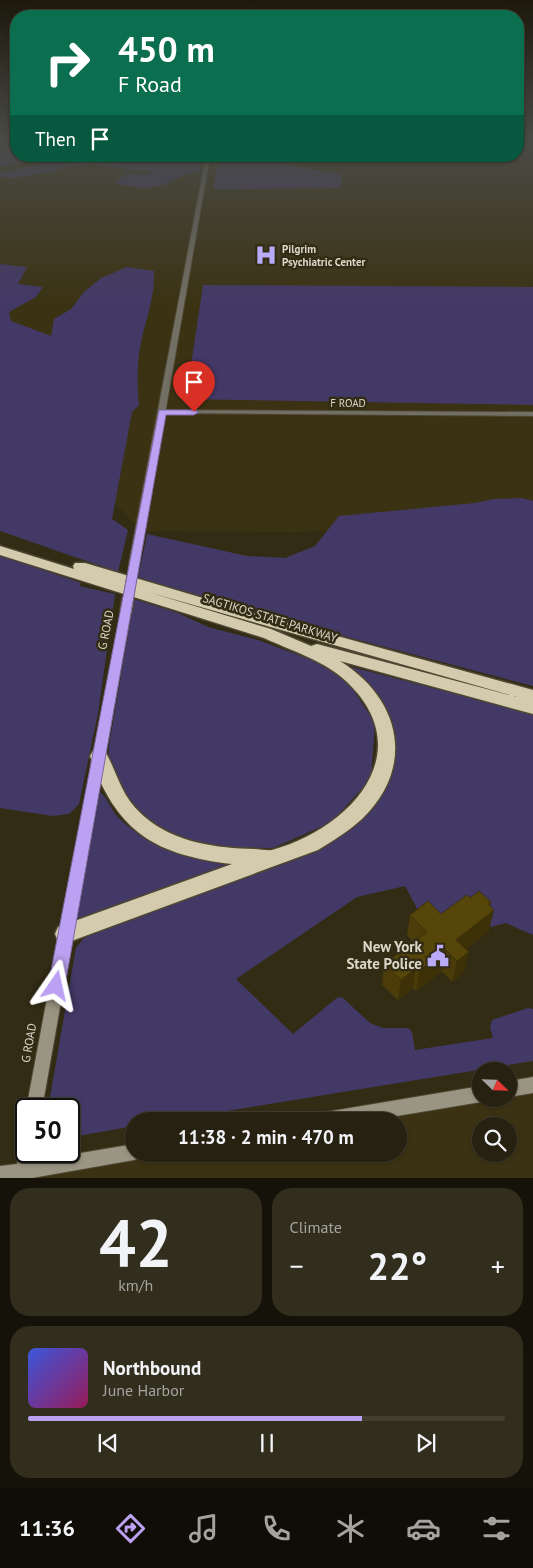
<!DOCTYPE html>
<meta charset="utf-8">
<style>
:root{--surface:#262110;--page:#322e1e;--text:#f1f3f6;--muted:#a4a39f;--line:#423e30;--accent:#bca0f2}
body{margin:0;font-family:"PT Sans",sans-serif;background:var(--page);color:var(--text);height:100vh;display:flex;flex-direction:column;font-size:19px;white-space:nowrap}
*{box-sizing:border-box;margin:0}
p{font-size:16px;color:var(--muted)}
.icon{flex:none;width:28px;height:28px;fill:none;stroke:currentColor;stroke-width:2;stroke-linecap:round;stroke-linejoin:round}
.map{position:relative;height:1178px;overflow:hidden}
.drawer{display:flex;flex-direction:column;gap:10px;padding:10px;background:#151209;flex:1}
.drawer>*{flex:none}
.hud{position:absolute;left:10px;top:10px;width:514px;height:152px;border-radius:20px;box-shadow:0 1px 4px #0004,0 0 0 1px var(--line);background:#0b6e4f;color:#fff;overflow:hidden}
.needle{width:32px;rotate:113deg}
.tools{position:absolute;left:472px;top:1062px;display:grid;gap:10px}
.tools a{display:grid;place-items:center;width:45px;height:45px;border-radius:50%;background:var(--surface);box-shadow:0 1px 4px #0004,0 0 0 1px var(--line);font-size:25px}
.speed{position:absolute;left:15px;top:1098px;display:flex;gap:10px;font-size:25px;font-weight:700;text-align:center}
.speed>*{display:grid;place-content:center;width:65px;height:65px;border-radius:50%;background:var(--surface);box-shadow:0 1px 4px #0004,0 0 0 1px var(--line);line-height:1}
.speed .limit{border:2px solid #111;border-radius:8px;background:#fff;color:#111}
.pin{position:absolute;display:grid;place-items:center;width:42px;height:42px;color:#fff;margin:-51px -21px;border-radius:50% 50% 50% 0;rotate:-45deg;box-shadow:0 0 5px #0007}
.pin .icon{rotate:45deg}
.me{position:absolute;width:55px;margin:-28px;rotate:11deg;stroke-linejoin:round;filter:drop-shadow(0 0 4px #0008)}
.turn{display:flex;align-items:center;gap:18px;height:105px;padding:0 25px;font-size:22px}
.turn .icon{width:65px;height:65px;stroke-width:2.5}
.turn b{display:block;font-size:35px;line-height:42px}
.then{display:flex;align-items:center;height:48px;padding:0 25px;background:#0003;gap:10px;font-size:19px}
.big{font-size:38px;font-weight:700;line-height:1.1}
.drawer .card{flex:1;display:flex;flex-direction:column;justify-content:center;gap:8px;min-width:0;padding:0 18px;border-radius:20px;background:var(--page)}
.drawer .dial{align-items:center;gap:0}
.dial b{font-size:65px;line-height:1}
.song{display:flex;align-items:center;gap:15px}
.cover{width:60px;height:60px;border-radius:8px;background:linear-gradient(135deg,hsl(230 70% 55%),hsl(330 70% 35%))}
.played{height:5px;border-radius:2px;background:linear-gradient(90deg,var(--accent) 70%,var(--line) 70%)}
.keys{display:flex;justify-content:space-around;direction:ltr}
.heat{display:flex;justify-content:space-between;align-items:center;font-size:28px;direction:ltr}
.drawer .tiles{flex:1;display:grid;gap:10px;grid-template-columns:1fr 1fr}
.card:last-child{grid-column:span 2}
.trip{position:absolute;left:125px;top:1112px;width:282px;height:50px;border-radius:25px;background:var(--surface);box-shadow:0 1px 4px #0004,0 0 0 1px var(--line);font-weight:700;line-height:50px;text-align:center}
.tab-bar{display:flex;height:80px;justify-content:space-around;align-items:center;background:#0f0d06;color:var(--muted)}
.tab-bar .icon{width:35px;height:35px}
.tab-bar .selected{color:var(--accent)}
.tab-bar b{font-size:22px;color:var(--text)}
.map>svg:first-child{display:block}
</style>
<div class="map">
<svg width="533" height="1178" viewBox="0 0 533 1178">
<rect width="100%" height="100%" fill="#332c15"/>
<path fill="#3b3213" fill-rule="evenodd" d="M0 141H16V156H518V141H533V525L292 532 141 531 51 434 0 355Z
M533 1089V1178H25L26 1173 143 1154H399V1121H338L481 1097 509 1099V1093ZM481 1126H509V1154H481Z"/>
<path fill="#433967" d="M0 141H16V156H53L0 167Z
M75 156H202L199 172C186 173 177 179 165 184 150 189 130 189 115 182L126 174 148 175 152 172 91 164 68 166 50 172 12 178 0 177V174Z
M220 156H282L280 158 283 164 306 169 342 174 341 188 213 189Z
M0 264 27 267 18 284 43 287 36 297 9 312 11 321 51 336 54 319 71 309 84 292 101 278 127 267 154 271C155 299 145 320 140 347 137 366 137 386 139 405L132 412 112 519 128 530 118 572 0 531Z
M203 285 533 287V405L186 399Z
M521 498 533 501V686L272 617 138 578 147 534 247 556 285 558 315 546 339 516 475 503 494 499Z
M0 555 81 583 79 586 115 594 98 713 79 804 69 814 53 816 0 808Z
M134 599 178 613 208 627 258 640 312 660 346 679 375 723 371 778 332 822 273 848 206 847 160 831 125 804 108 773 109 746Z
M344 665 533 714V935L506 923 491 927 470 906 436 929 422 918 405 886 357 897 236 979 293 1034 338 997 343 998 370 1023 383 1028H408L412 1032 415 1050 493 1038 490 1027 492 1020 528 1008 533 1009V1061L166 1121H134V1126L78 1136 77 1129 69 1128V1109H55V1103H49L76 948 84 938 96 930 285 860 379 798 386 713Z
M100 792C108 798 111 810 118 817 147 846 185 859 226 863L228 865 227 867 77 921Z"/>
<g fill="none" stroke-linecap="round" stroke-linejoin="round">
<g stroke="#4e4732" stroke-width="2">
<path id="minor" d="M162 410 533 412V416L160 413 159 412Z"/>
</g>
<g stroke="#4e4732" stroke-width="2">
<path id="tertiary" d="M206 156H210L139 563 134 566 129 563Z
M126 609 131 612 73 934 71 938 66 940 61 938 59 934 121 612Z"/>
</g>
<g stroke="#4e4732" stroke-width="2">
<path id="secondary" d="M66 928 71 930 73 934 42 1109 26 1110 59 934 61 930Z
M533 1077V1093L509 1097V1081Z
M481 1086V1099H487L481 1102 367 1121H312L314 1115 320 1113Z
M26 1143V1151H35L34 1161 134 1144V1154H142L140 1158 134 1160 32 1178H0V1166L17 1164 21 1145Z"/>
</g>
<g stroke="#4e4732" stroke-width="3">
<path id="motorway" d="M0 546 74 569 73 566 75 563H85L250 612 533 690V714L340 661C401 699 416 767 362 819 349 831 334 840 318 850L66 943 58 941 55 934 58 927 232 864C154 855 116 831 90 756L93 751 99 749 105 751C120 778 120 796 146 818 176 843 217 848 254 849 260 849 267 851 272 850 349 829 421 753 347 682 325 661 292 651 264 638L0 555ZM148 592 517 697 317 644 311 646 271 629Z"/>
</g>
<use href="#minor" fill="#726f64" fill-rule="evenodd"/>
<use href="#tertiary" fill="#726f64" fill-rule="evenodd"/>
<use href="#secondary" fill="#9a9482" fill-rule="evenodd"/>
<use href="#motorway" fill="#d4cbaf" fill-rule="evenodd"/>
<g stroke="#4e4732" stroke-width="11" stroke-linecap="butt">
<path id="tertiary-bridge-far1" d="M128 600 134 563"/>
</g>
<g stroke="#4e4732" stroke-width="14" stroke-linecap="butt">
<path id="tertiary-bridge" d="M126 612 128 598"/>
</g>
<use href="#tertiary-bridge-far1" stroke="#726f64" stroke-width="9"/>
<use href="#tertiary-bridge" stroke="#726f64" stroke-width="11"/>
</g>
<path fill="#4b3c09" d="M470 898 490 906 489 931 466 949 464 972 452 982 442 971 416 991 413 988 398 1000 382 985 384 964 413 942 407 935 410 915 441 914Z"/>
<path fill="#3d3107" d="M491 902 488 915 494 910 489 931 454 959 456 940 488 904Z
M446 950 442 971 416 991 419 971Z
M469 952 464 972 452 982 457 961Z
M416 968 413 988 398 1000 401 980Z"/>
<path fill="#57460a" stroke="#3d3107" d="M479 891 491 902 488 904 494 910 456 940 469 952 457 961 446 950 419 971 416 968 401 980 384 964 427 932 410 915 428 901 441 914 467 895 470 898Z"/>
<linearGradient id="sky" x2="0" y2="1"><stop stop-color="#1c180c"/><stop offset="0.46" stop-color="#4a4b46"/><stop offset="1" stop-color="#4a4b46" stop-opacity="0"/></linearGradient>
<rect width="533" height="306" fill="url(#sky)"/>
<path fill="#bca0f2" stroke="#7a689d" d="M159 410H194L199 412 194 415H166L65 986 62 991 56 994 50 991 48 986Z"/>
<defs>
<g id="hospital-bare" transform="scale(1.725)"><path d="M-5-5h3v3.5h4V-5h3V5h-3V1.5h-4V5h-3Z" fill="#b9abf7" stroke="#332c15" stroke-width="2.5" paint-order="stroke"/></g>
<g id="civic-bare" transform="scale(1.725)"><path d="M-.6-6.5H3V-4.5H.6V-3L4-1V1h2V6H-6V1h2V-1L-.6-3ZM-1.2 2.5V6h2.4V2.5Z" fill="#b9abf7" stroke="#332c15" stroke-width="2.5" paint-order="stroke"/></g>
</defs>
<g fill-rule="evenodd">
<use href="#hospital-bare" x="266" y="255"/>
<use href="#civic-bare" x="438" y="956"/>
</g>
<g text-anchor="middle" stroke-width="5" stroke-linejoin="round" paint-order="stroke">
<g font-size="11" font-weight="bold" fill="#dad6c8" stroke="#332c15" text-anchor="start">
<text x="282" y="253">Pilgrim<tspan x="282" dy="13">Psychiatric Center</tspan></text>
</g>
<g font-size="11" fill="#dad6c8" stroke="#332c15">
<text x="348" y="407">F ROAD</text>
</g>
<g font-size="12" fill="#dad6c8" stroke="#332c15">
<text transform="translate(270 618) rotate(17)" y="4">SAGTIKOS STATE PARKWAY</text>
<text transform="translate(106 630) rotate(-79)" y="4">G ROAD</text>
<text transform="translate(29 1043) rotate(-80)" y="4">G ROAD</text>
</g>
<g font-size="15" font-weight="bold" fill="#dad6c8" stroke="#332c15" text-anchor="end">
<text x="422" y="952">New York<tspan x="422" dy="17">State Police</tspan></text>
</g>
</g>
</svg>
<div class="tools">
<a><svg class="needle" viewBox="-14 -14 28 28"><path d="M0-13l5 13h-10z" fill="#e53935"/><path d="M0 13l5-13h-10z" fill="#a4a39f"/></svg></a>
<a><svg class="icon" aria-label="search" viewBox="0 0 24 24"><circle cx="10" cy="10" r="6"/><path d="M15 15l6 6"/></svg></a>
</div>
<div class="speed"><div class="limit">50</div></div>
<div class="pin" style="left:194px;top:412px;background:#d93025"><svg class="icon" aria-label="arrive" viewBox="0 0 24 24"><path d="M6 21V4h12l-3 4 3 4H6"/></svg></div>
<svg class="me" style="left:56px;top:986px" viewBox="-20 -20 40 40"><path d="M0-17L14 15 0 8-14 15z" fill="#bca0f2" stroke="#fff" stroke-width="4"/></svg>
<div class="trip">11:38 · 2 min · 470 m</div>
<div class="hud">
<div class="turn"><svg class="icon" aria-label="right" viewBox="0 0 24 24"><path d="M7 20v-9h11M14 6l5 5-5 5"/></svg><div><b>450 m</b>F Road</div></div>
<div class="then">Then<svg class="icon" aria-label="arrive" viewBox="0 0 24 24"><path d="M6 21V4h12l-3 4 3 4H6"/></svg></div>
</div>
</div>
<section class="drawer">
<div class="tiles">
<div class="card dial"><b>42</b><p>km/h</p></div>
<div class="card"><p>Climate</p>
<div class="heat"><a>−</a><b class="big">22°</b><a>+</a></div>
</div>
<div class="card">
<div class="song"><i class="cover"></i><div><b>Northbound</b><p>June Harbor</p></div></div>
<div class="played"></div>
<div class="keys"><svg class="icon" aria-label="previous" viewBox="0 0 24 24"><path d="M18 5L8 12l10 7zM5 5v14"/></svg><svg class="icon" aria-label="pause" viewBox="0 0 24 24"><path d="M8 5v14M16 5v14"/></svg><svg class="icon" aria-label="next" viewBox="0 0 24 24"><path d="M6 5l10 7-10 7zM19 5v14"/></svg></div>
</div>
</div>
</section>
<nav class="tab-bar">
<b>11:36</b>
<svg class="icon selected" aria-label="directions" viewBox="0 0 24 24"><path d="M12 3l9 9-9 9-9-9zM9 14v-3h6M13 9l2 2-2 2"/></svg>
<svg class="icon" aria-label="music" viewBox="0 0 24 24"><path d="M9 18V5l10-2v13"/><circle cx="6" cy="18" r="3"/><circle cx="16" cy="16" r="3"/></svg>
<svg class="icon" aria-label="phone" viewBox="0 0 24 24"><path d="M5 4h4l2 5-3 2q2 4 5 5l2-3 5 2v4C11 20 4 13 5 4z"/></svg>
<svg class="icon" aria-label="climate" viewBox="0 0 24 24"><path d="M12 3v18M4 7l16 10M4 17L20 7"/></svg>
<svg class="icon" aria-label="car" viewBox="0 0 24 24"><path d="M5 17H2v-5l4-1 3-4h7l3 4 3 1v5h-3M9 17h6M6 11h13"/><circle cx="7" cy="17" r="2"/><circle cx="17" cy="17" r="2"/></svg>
<svg class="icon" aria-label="filters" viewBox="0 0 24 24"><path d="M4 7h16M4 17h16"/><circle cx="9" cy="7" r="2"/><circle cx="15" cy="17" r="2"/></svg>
</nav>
